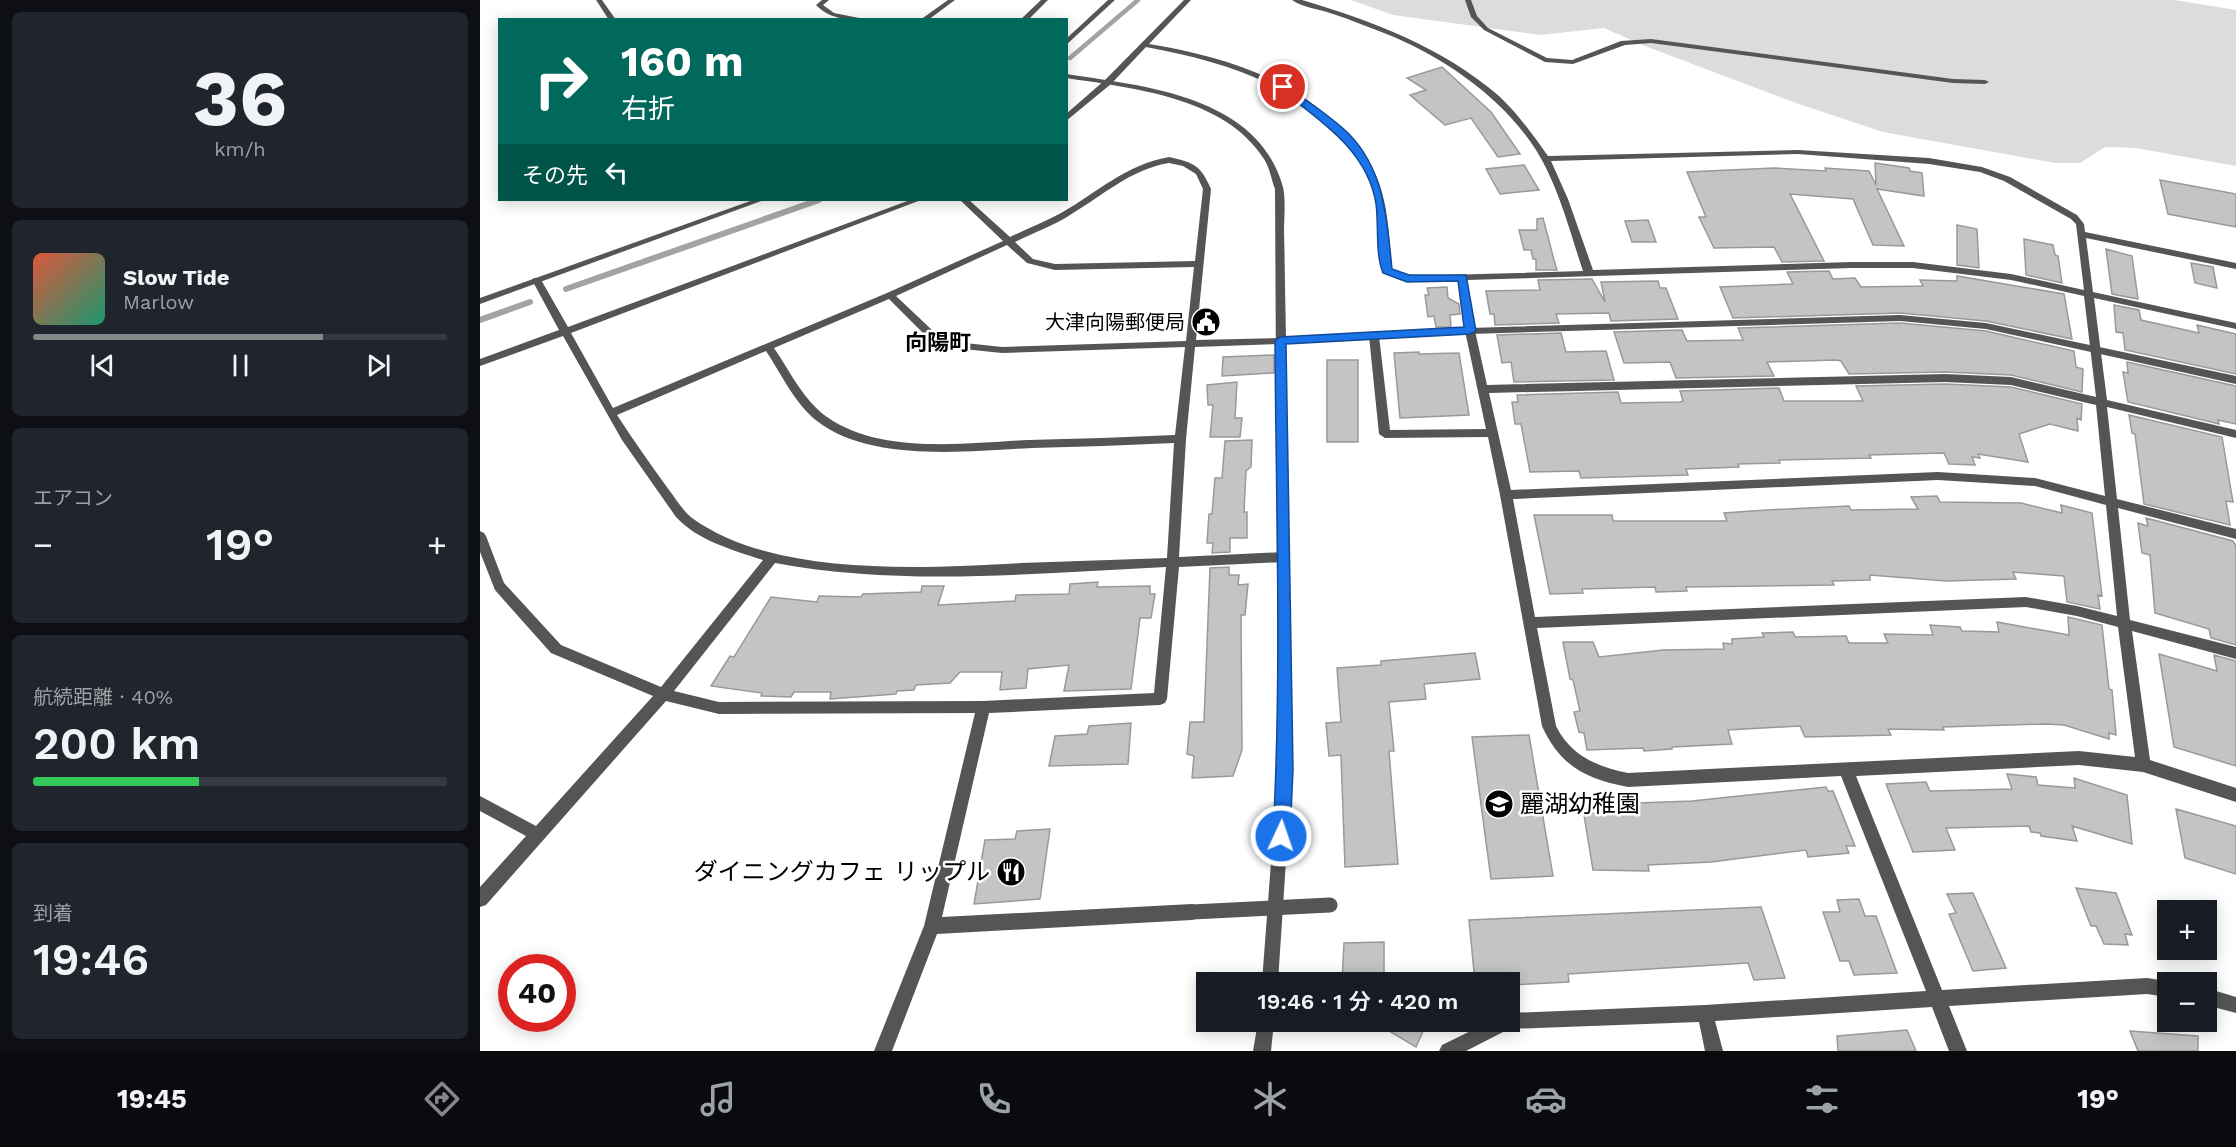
<!DOCTYPE html>
<html lang="ja">
<meta charset="utf-8">
<style>
:root{--surface:#171b24;--page:#20242c;--text:#f1f3f6;--muted:#9ea1a6;--line:#363941;--accent:#858687}
body{margin:0;font-family:"Work Sans","Noto Sans JP",sans-serif;background:var(--page);color:var(--text);height:100vh;display:flex;flex-direction:column;font-size:22px;white-space:nowrap}
*{box-sizing:border-box;margin:0}
p{font-size:20px;color:var(--muted)}
.icon{flex:none;width:33px;height:33px;fill:none;stroke:currentColor;stroke-width:2;stroke-linecap:round;stroke-linejoin:round}
.map{position:relative;flex:1;overflow:hidden}
.details{display:flex;flex-direction:column;gap:12px;padding:12px;background:#0d0f14;width:480px}
.details>*{flex:none}
.top-card{position:absolute;left:18px;top:18px;width:570px;height:183px;border-radius:0px;box-shadow:0 3px 15px #0003;background:#00695c;color:#fff;overflow:hidden}
.tools{position:absolute;left:1677px;top:900px;display:grid;gap:12px}
.tools a{display:grid;place-items:center;width:60px;height:60px;border-radius:0px;background:var(--surface);box-shadow:0 3px 15px #0003;font-size:30px}
.speed{position:absolute;left:18px;top:954px;display:flex;gap:12px;font-size:30px;font-weight:700;text-align:center}
.speed>*{display:grid;place-content:center;width:78px;height:78px;border-radius:50%;background:var(--surface);box-shadow:0 3px 15px #0003;line-height:1}
.speed .limit{border:9px solid #d22;background:#fff;color:#111}
.pin{position:absolute;display:grid;place-items:center;width:51px;height:51px;color:#fff;margin:-26px;border:3px solid #fff;border-radius:50%;box-shadow:0 2px 6px #0007}
.me{position:absolute;width:66px;margin:-33px;rotate:3deg;stroke-linejoin:round;filter:drop-shadow(0 0 4px #0008)}
.turn{display:flex;align-items:center;gap:21px;height:126px;padding:0 24px;font-size:27px}
.turn .icon{width:78px;height:78px;stroke-width:2.5}
.turn b{display:block;font-size:42px;line-height:51px}
.then{display:flex;align-items:center;height:57px;padding:0 24px;background:#0003;gap:12px;font-size:22px}
.big{font-size:45px;font-weight:600;line-height:1.1}
.details .widget{flex:1;display:flex;flex-direction:column;justify-content:center;gap:9px;min-width:0;padding:0 21px;border-radius:9px;background:var(--page)}
.details .dial{align-items:center;gap:0}
.dial b{font-size:78px;line-height:1}
.song{display:flex;align-items:center;gap:18px}
.cover{width:72px;height:72px;border-radius:9px;background:linear-gradient(135deg,hsl(10 70% 55%),hsl(160 70% 35%))}
.played{height:6px;border-radius:3px;background:linear-gradient(90deg,var(--accent) 70%,var(--line) 70%)}
.keys{display:flex;justify-content:space-around;direction:ltr}
.heat{display:flex;justify-content:space-between;align-items:center;font-size:33px;direction:ltr}
.charge{height:9px;border-radius:4px;background:linear-gradient(90deg,#34c759 40%,var(--line) 0)}
.trip{position:absolute;left:716px;top:972px;width:324px;height:60px;border-radius:0px;background:var(--surface);box-shadow:0 3px 15px #0003;font-weight:600;line-height:60px;text-align:center}
.tabs{display:flex;height:96px;justify-content:space-around;align-items:center;background:#090b0e;color:var(--muted)}
.tabs .icon{width:42px;height:42px}
.tabs .on{color:var(--accent)}
.tabs b{font-size:27px;color:var(--text)}
main{display:flex;flex:1;min-height:0}
.map>svg:first-child{display:block}
</style>
<main>
<section class="details">
<div class="widget dial"><b>36</b><p>km/h</p></div>
<div class="widget">
<div class="song"><i class="cover"></i><div><b>Slow Tide</b><p>Marlow</p></div></div>
<div class="played"></div>
<div class="keys"><svg class="icon" aria-label="previous" viewBox="0 0 24 24"><path d="M18 5L8 12l10 7zM5 5v14"/></svg><svg class="icon" aria-label="pause" viewBox="0 0 24 24"><path d="M8 5v14M16 5v14"/></svg><svg class="icon" aria-label="next" viewBox="0 0 24 24"><path d="M6 5l10 7-10 7zM19 5v14"/></svg></div>
</div>
<div class="widget"><p>エアコン</p>
<div class="heat"><a>−</a><b class="big">19°</b><a>+</a></div>
</div>
<div class="widget"><p>航続距離 · 40%</p><b class="big">200 km</b><div class="charge"></div></div>
<div class="widget"><p>到着</p><b class="big">19:46</b></div>
</section>
<div class="map">
<svg width="1756" height="1051" viewBox="0 0 1756 1051">
<rect width="100%" height="100%" fill="#fff"/>
<path fill="#dcdcdc" d="M871 0H1695L1756 10V166L1656 148 1625 147 1600 163H1575L1403 132 1316 103 1165 46 1124 28 1060 35 913 15Z"/>
<g fill="none" stroke-linecap="round" stroke-linejoin="round">
<path stroke="#a3a3a3" stroke-width="4.5" d="M590 58 658 0"/>
<path stroke="#a3a3a3" stroke-width="6" d="M86 289 339 200
M0 320 50 302"/>
</g>
<path fill="#c4c4c4" stroke="#999" stroke-width="1.5" d="M962 67 1011 112 1040 154 1018 157 991 118 965 125 930 95 946 90 927 78Z
M1395 163 1429 168 1430 171 1442 173 1444 196 1397 189 1424 246 1393 245 1373 199 1310 194 1344 261 1302 262 1294 247 1234 248 1219 217H1226L1207 172 1294 168 1346 171 1345 168 1389 171 1396 185Z
M1044 165 1059 190 1020 194 1006 169Z
M1680 180 1756 194V227L1688 214Z
M1063 218 1074 260 1077 270H1056V259H1053L1051 250H1044L1039 230H1057V219Z
M1168 220 1176 242H1152L1145 221Z
M1477 225 1497 229 1499 268 1477 265Z
M1544 239 1573 245 1575 255 1578 256 1582 283 1546 275Z
M1626 249 1652 256 1658 299 1632 294Z
M1711 263 1733 267 1737 288 1715 283Z
M1349 271 1353 279 1375 278 1381 287 1443 286 1440 280 1477 281V276L1584 294 1592 339 1506 321 1420 313 1253 318 1240 287 1313 284 1307 272Z
M1112 279 1125 302 1121 282 1178 281 1180 288H1186L1198 319 1131 321 1129 313 1076 314 1079 323 1015 325 1014 314H1010L1006 291 1060 290 1058 280Z
M967 287 968 298 979 304 980 314 970 315 971 327H956L954 316 948 317 945 295H949L947 288Z
M1634 305 1659 310 1661 320 1719 333 1717 325 1756 334V374L1645 350 1643 333 1636 332Z
M1420 323 1506 331 1594 351 1596 367 1603 369 1602 392 1531 375 1465 372 1369 374 1361 361 1356 360 1287 362 1294 376 1196 378 1190 362 1144 363 1134 332 1202 330 1207 341 1263 340 1258 328Z
M1081 333 1086 352 1126 351 1134 380 1034 382 1031 362 1022 363 1017 335Z
M939 352V354L979 353 989 415 920 418 914 353Z
M794 355V373L742 376 743 357Z
M847 360H878V442H847Z
M1647 362 1756 386V424L1738 420 1739 424 1648 402 1643 372 1648 373Z
M757 382 755 418H762L760 437H730L733 405H728L727 385Z
M1465 384 1531 387 1602 404 1601 420 1597 418 1598 431 1570 424 1539 434 1548 462 1498 454 1500 458 1492 457 1495 465 1469 464 1464 453 1389 455 1391 458 1299 460 1300 463 1258 464 1259 467 1206 469 1208 475 1101 478 1099 471 1050 472 1041 424H1035L1032 402H1038L1037 395 1138 392 1141 403 1200 402 1203 401 1200 391 1299 388 1304 401H1383L1376 386Z
M1649 415 1742 437 1753 502 1746 501 1750 525 1664 504 1655 434 1652 433Z
M772 440 771 467 766 471 764 512H767V538H750V552L732 553 733 543H727L729 514H732L735 478H742L745 441Z
M1457 496 1460 502 1541 503 1582 513 1581 505 1612 513 1622 596 1618 595 1620 609 1587 602 1584 576 1533 572 1536 579 1466 581 1390 575V580L1352 581 1354 585 1206 587 1207 591 1176 592 1175 587 1102 589 1103 593 1070 594 1054 515H1132L1133 521H1247L1244 513 1287 510 1369 506 1371 510 1438 509 1431 497Z
M1666 518 1753 541 1756 546V645L1731 638 1729 629 1675 613 1670 555 1662 553 1658 523 1668 526Z
M749 567V575H759L758 585 768 584 765 615H761L762 750 753 776 712 778 714 756 707 754 710 722H724L730 568Z
M618 582 617 587 670 586V594H675L671 618H660L651 689 584 691 589 665 548 669 546 688 520 690 522 672H480L470 683 436 685 434 690 417 691 416 694 350 699 351 692H314L311 697 281 696 282 693 231 686 250 656 254 657 291 597 337 602 339 596 381 597 383 594 441 592 442 586H464L458 605 535 601 536 595 589 594 590 584Z
M1588 617 1622 625 1629 689 1632 690 1636 735 1629 733V739L1584 725 1566 724 1463 727 1464 730 1408 729 1411 735 1325 737 1320 726 1248 730 1252 744 1192 747V749L1164 751 1163 748 1107 750 1104 733 1099 732 1094 712 1100 711 1093 680 1090 679 1083 642H1113L1119 657 1183 650 1244 649 1243 643 1252 644V639L1284 637 1282 633 1313 632 1315 637 1366 636 1369 643H1408L1404 634 1453 635 1450 625 1480 627 1482 631 1519 632 1517 622 1589 635Z
M995 653 1000 679 944 684 946 699 909 702 914 751H909L918 864 865 867 861 755 849 756 846 723 861 722 857 668 901 665V661Z
M1679 654 1737 671 1734 655 1756 661V766L1694 747Z
M651 723 648 764 569 766 575 736 607 734 609 726Z
M1049 735 1073 876 1011 879 992 737Z
M1527 774 1556 777 1558 785 1595 788 1594 778 1647 795 1652 844 1592 826 1597 841 1561 836 1560 833 1551 832 1549 826 1466 828 1475 850 1433 852 1406 784 1446 782 1450 791 1532 789Z
M1346 787 1348 791H1353L1375 846H1366L1369 853 1328 857 1326 850 1231 862 1168 865 1169 871 1113 870 1102 803 1132 802 1135 795H1151L1158 803 1212 801Z
M1696 809 1756 826V874L1705 858Z
M570 829 560 899 494 904 505 840 535 839 537 831Z
M1596 888 1636 893 1652 935 1645 934 1648 945 1624 944 1616 926H1611Z
M1493 893 1526 968 1493 971 1469 914 1476 913 1467 894Z
M1379 899 1385 916H1396L1417 973 1374 975 1369 961H1360L1343 912H1360L1357 900Z
M1281 907 1305 978 1274 980 1268 963 1088 974 1089 982 1029 985V982H995L989 920Z
M904 942V982H862L864 943Z
M894 1022H936L944 1029 936 1047Z
M1427 1030 1436 1051H1358L1357 1036Z
M1650 1031 1718 1036V1051H1658Z"/>
<g fill="none" stroke-linecap="round" stroke-linejoin="round">
<path fill="#555" fill-rule="evenodd" d="M116 0H122L136 20H129Z
M342 0H349L343 5 354 13 389 20C368 20 351 20 336 5Z
M468 0H475L448 20H440Z
M561 0H568L548 20H540Z
M704 0H711L669 44C742 56 810 77 863 130 878 145 892 163 899 183 909 211 909 240 912 269L929 276 1103 271C1092 238 1083 204 1068 172 1039 110 976 64 914 37 893 29 872 20 850 13 838 9 822 7 812 0H822C893 21 962 47 1019 96 1038 114 1053 135 1068 156L1318 150 1449 158 1502 167 1530 177 1597 215 1604 224 1605 232 1756 263V269L1606 238 1613 292 1756 323V329L1614 298 1627 400 1756 430V438L1627 407 1637 499 1756 529V539L1638 508 1650 620 1756 647V659L1652 631 1670 760 1756 788V802L1663 772 1599 765 1376 776 1462 990 1667 978 1692 982H1688V997L1667 994 1469 1006 1487 1051H1469L1452 1007 1235 1021 1243 1051H1225L1219 1022 1029 1029 986 1051H959L962 1045 1009 1022H1029V1013L1225 1005 1446 991 1361 776 1148 787C1106 779 1080 766 1062 726L1020 495 1008 437 905 438 899 434 889 336 894 333 899 336 910 430 1006 429 985 331 978 280 928 282 904 273C900 262 901 248 900 237 899 218 897 201 891 183 884 163 869 146 855 131 804 79 735 60 666 47L631 84 586 121V114L625 80ZM1318 154 1449 164 1500 172 1524 181 1591 219 1596 224 1604 290 1531 274 1433 262H1372L1113 270 1088 199 1071 161ZM1372 268H1433L1531 280 1604 296 1616 397 1531 377 1465 374 1007 385 995 331 987 280ZM1465 382 1531 385 1616 405 1625 496 1555 478 1458 472 1031 490 1009 393ZM1458 480 1555 486 1626 505 1637 616 1597 606 1546 597 1055 617 1033 499ZM1546 607 1597 616 1638 627 1655 757 1599 751 1148 773C1117 767 1090 755 1076 726L1057 628Z
M985 0H991L997 16 1008 28 1067 58 1092 60 1141 41 1171 39 1473 79 1505 80 1509 82 1505 84 1473 83 1171 43 1145 45 1093 64 1065 62 1004 30 991 17Z
M689 157C714 163 720 164 731 189L716 340 800 338 805 341 800 344 715 347 706 439 699 557 804 552 808 554 810 557 808 560 804 562 699 567 687 699 685 703 680 705 509 713 462 917 712 904 718 906 720 912 718 918 712 920 457 934 412 1051H394L444 926 495 713 239 714 186 701 6 905 0 907V887L46 836 0 811V796L56 826 173 696 71 653 15 590 0 552V531L4 533 6 536 24 583 81 645 181 687 283 560C253 550 218 541 196 517L142 440 83 336 0 366V359L79 330 52 280 54 278H60L88 327 430 200H441L91 333 133 408 407 293 523 241 480 200H489L530 237C547 229 564 222 581 213 618 192 645 165 689 157ZM689 163 703 166 716 174 723 189 715 261 575 264 553 259 535 242C553 233 573 226 590 215 622 196 651 169 689 163ZM527 245 547 263 575 270 714 267 706 341 522 347 476 342 452 330 416 296ZM409 299 444 334 474 348 522 353 705 347 695 435C646 437 597 439 548 440 486 443 401 455 347 417 323 400 310 371 294 348ZM286 351C302 375 315 404 337 421 391 463 488 451 552 448 599 447 647 445 694 443L687 558C639 560 590 561 541 563 443 568 295 578 212 518 203 511 196 499 189 490 171 465 154 441 137 415ZM295 563C423 587 557 573 686 567L674 693 503 701 239 702 194 691Z
M1726 988 1756 997V1013L1726 1005Z"/>
<path fill="#555" fill-rule="evenodd" d="M628 0H635L586 45V39Z
M586 74C665 86 778 96 803 187 806 201 804 218 804 232 805 267 805 302 806 337L990 328 1420 315 1506 323 1756 376V384L1506 329 1420 321 990 334 806 344 812 769 798 982H782L798 769 795 189C791 179 790 168 784 159 745 97 652 88 586 78Z
M273 200H284L0 304V298Z
M778 1022H794L791 1051H773Z"/>
<path stroke="#555" stroke-width="15" d="M712 912 850 905"/>
</g>
<path fill="#1a73e8" stroke="#114b97" stroke-width="1.5" d="M800 85H806C826 101 851 116 869 134 905 171 907 221 912 269L929 275H986L996 331 990 334 806 344 813 769 810 836 807 842 801 844 795 842 793 836C802 671 796 506 795 341L800 337 984 327 978 281 927 282 903 273C895 253 899 226 896 204 888 150 839 120 800 89Z"/>
<defs>
<g id="civic-disc" transform="scale(1.5)"><circle r="9.5" fill="#000" stroke="#fff"/><path d="M-.6-6.5H3V-4.5H.6V-3L4-1V1h2V6H-6V1h2V-1L-.6-3ZM-1.2 2.5V6h2.4V2.5Z" fill="#fff"/></g>
<g id="school-disc" transform="scale(1.5)"><circle r="9.5" fill="#000" stroke="#fff"/><path d="M0-5L7-2L0 1L-7-2ZM-4 1L0 2.5L4 1V4Q0 6-4 4Z" fill="#fff"/></g>
<g id="restaurant-disc" transform="scale(1.5)"><circle r="9.5" fill="#000" stroke="#fff"/><path d="M-5-6h1v4h1v-4h1v4h1v-4h1v5L-1.5 .5V6h-2V.5L-5-1ZM5-6V6H3V1.5H1.5Q1.5-4 5-6Z" fill="#fff"/></g>
</defs>
<g fill-rule="evenodd">
<use href="#civic-disc" x="726" y="322"/>
<use href="#school-disc" x="1019" y="804"/>
<use href="#restaurant-disc" x="531" y="872"/>
</g>
<g text-anchor="middle" stroke-width="5" stroke-linejoin="round" paint-order="stroke">
<g font-size="20" fill="#000" stroke="#fff" text-anchor="end">
<text x="705" y="329">大津向陽郵便局</text>
</g>
<g font-size="22" font-weight="bold" fill="#000" stroke="#fff">
<text x="458" y="350">向陽町</text>
</g>
<g font-size="24" fill="#000" stroke="#fff" text-anchor="start">
<text x="1040" y="812">麗湖幼稚園</text>
<text x="510" y="880" text-anchor="end">ダイニングカフェ リップル</text>
</g>
</g>
</svg>
<div class="tools">
<a>+</a>
<a>−</a>
</div>
<div class="speed"><div class="limit">40</div></div>
<div class="pin" style="left:803px;top:87px;background:#d93025"><svg class="icon" aria-label="arrive" viewBox="0 0 24 24"><path d="M6 21V4h12l-3 4 3 4H6"/></svg></div>
<svg class="me" style="left:801px;top:836px" viewBox="-20 -20 40 40"><circle r="17" fill="#1a73e8" stroke="#fff" stroke-width="3"/><path d="M0-11L8 9 0 5-8 9z" fill="#fff"/></svg>
<div class="trip">19:46 · 1 分 · 420 m</div>
<div class="top-card">
<div class="turn"><svg class="icon" aria-label="right" viewBox="0 0 24 24"><path d="M7 20v-9h11M14 6l5 5-5 5"/></svg><div><b>160 m</b>右折</div></div>
<div class="then">その先<svg class="icon" aria-label="left" viewBox="0 0 24 24"><path d="M17 20v-9H6M10 6l-5 5 5 5"/></svg></div>
</div>
</div>
</main>
<nav class="tabs">
<b>19:45</b>
<svg class="icon on" aria-label="directions" viewBox="0 0 24 24"><path d="M12 3l9 9-9 9-9-9zM9 14v-3h6M13 9l2 2-2 2"/></svg>
<svg class="icon" aria-label="music" viewBox="0 0 24 24"><path d="M9 18V5l10-2v13"/><circle cx="6" cy="18" r="3"/><circle cx="16" cy="16" r="3"/></svg>
<svg class="icon" aria-label="phone" viewBox="0 0 24 24"><path d="M5 4h4l2 5-3 2q2 4 5 5l2-3 5 2v4C11 20 4 13 5 4z"/></svg>
<svg class="icon" aria-label="climate" viewBox="0 0 24 24"><path d="M12 3v18M4 7l16 10M4 17L20 7"/></svg>
<svg class="icon" aria-label="car" viewBox="0 0 24 24"><path d="M5 17H2v-5l4-1 3-4h7l3 4 3 1v5h-3M9 17h6M6 11h13"/><circle cx="7" cy="17" r="2"/><circle cx="17" cy="17" r="2"/></svg>
<svg class="icon" aria-label="filters" viewBox="0 0 24 24"><path d="M4 7h16M4 17h16"/><circle cx="9" cy="7" r="2"/><circle cx="15" cy="17" r="2"/></svg>
<b>19°</b>
</nav>
